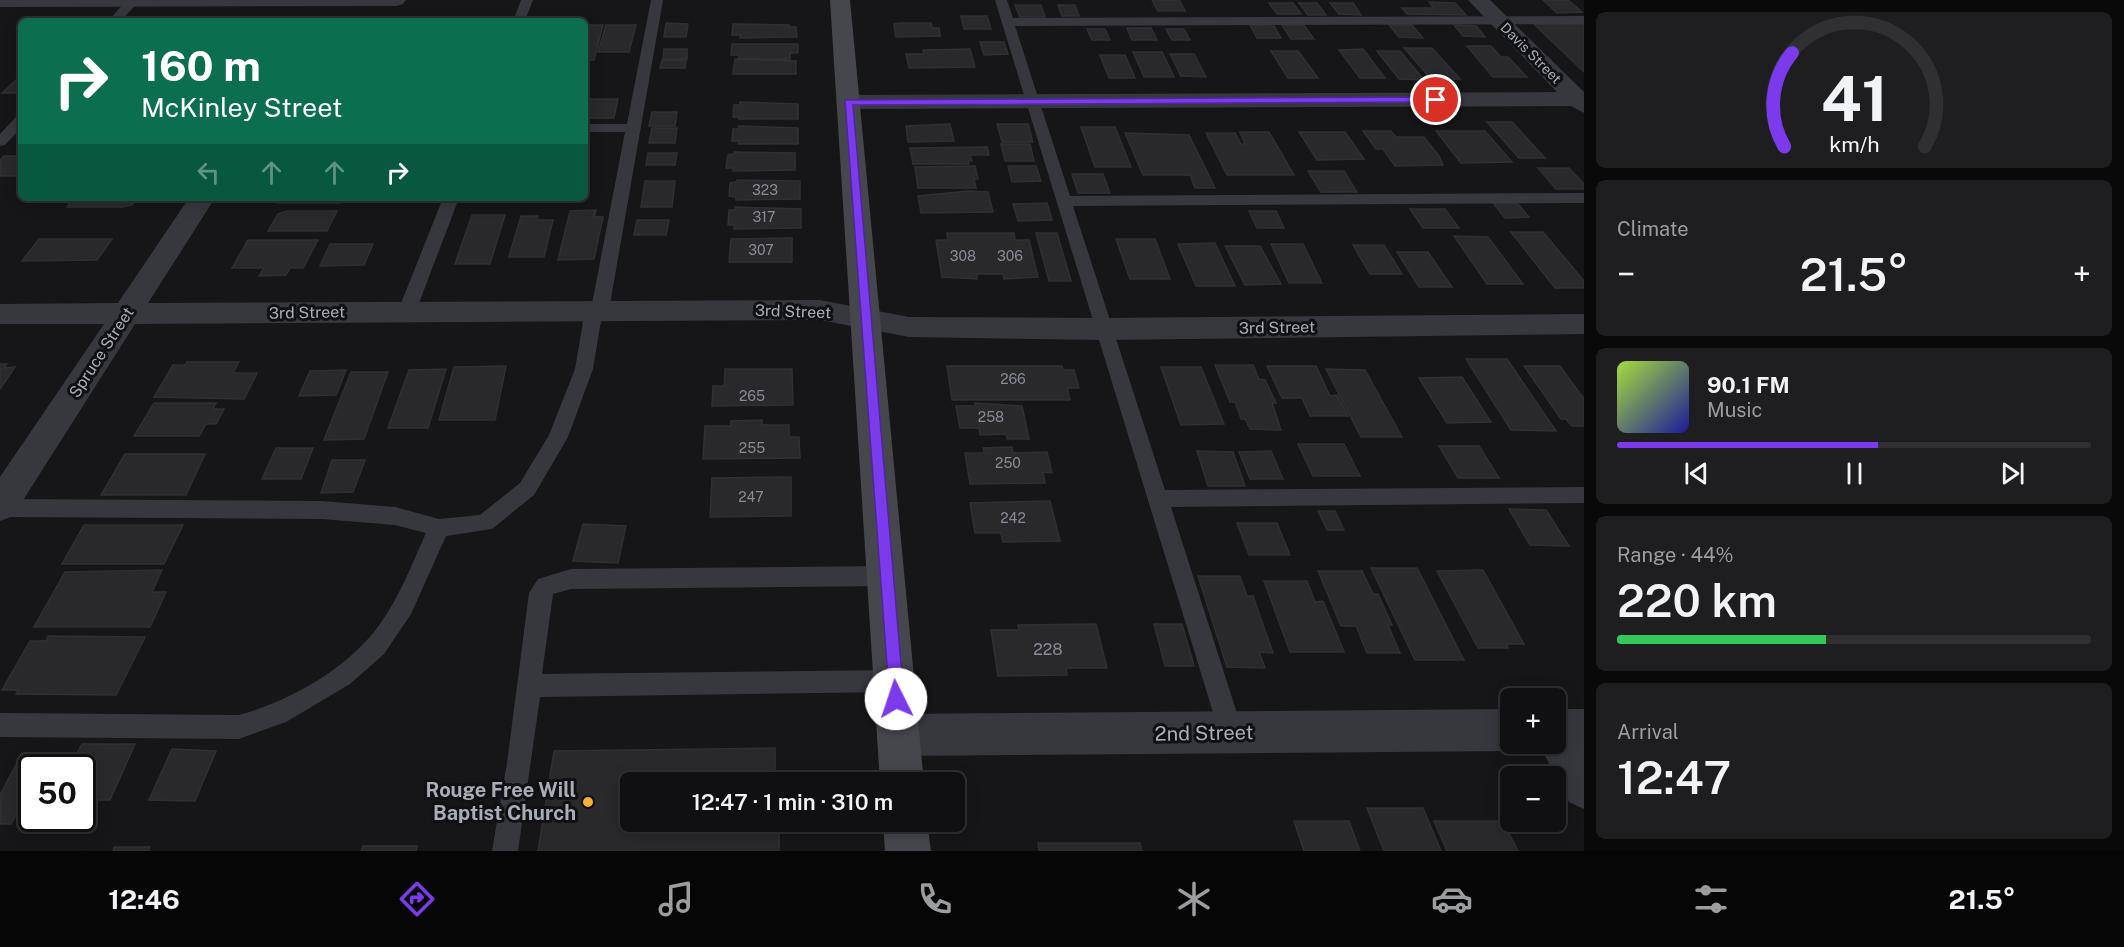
<!DOCTYPE html>
<meta charset="utf-8">
<style>
:root{--surface:#101012;--page:#1e1e20;--text:#f1f3f6;--muted:#9c9d9f;--line:#303032;--accent:#7c3aed}
body{margin:0;font-family:"Public Sans",sans-serif;background:var(--page);color:var(--text);height:100vh;display:flex;flex-direction:column;font-size:22px;white-space:nowrap}
*{box-sizing:border-box;margin:0}
p{font-size:20px;color:var(--muted)}
.icon{flex:none;width:33px;height:33px;fill:none;stroke:currentColor;stroke-width:2;stroke-linecap:round;stroke-linejoin:round}
.map{position:relative;flex:1;overflow:hidden}
.side{display:flex;flex-direction:column;gap:12px;padding:12px;background:#09090a;width:540px}
.side>*{flex:none}
.hud{position:absolute;left:18px;top:18px;width:570px;height:183px;border-radius:9px;box-shadow:0 3px 15px #0003,0 0 0 2px var(--line);background:#0b6e4f;color:#fff;overflow:hidden}
.tools{position:absolute;left:1500px;top:688px;display:grid;gap:12px}
.tools a{display:grid;place-items:center;width:66px;height:66px;border-radius:9px;background:var(--surface);box-shadow:0 3px 15px #0003,0 0 0 2px var(--line);font-size:30px}
.speed{position:absolute;left:18px;top:754px;display:flex;gap:12px;font-size:30px;font-weight:700;text-align:center}
.speed>*{display:grid;place-content:center;width:78px;height:78px;border-radius:50%;background:var(--surface);box-shadow:0 3px 15px #0003,0 0 0 2px var(--line);line-height:1}
.speed .limit{border:3px solid #111;border-radius:9px;background:#fff;color:#111}
.pin{position:absolute;display:grid;place-items:center;width:51px;height:51px;color:#fff;margin:-26px;border:3px solid #fff;border-radius:50%;box-shadow:0 2px 6px #0007}
.me{position:absolute;width:66px;margin:-33px;rotate:356deg;stroke-linejoin:round;filter:drop-shadow(0 0 4px #0008)}
.turn{display:flex;align-items:center;gap:21px;height:126px;padding:0 24px;font-size:27px}
.turn .icon{width:78px;height:78px;stroke-width:2.5}
.turn b{display:block;font-size:42px;line-height:51px}
.lanes{display:flex;align-items:center;height:57px;padding:0 24px;background:#0003;justify-content:center;gap:30px;direction:ltr}
.lanes .off{opacity:.35}
.big{font-size:45px;font-weight:600;line-height:1.1}
.side .card{flex:1;display:flex;flex-direction:column;justify-content:center;gap:9px;min-width:0;padding:0 21px;border-radius:9px;background:var(--page)}
.side .dial{align-items:center;gap:0}
.dial svg{height:156px;overflow:visible;fill:none;stroke:var(--line);stroke-width:7;stroke-linecap:round;text-anchor:middle}
.dial text{fill:var(--text);stroke:none}
.song{display:flex;align-items:center;gap:18px}
.cover{width:72px;height:72px;border-radius:9px;background:linear-gradient(135deg,hsl(80 70% 55%),hsl(240 70% 35%))}
.played{height:6px;border-radius:3px;background:linear-gradient(90deg,var(--accent) 55%,var(--line) 55%)}
.keys{display:flex;justify-content:space-around;direction:ltr}
.heat{display:flex;justify-content:space-between;align-items:center;font-size:33px;direction:ltr}
.charge{height:9px;border-radius:4px;background:linear-gradient(90deg,#34c759 44%,var(--line) 0)}
.trip{position:absolute;left:620px;top:772px;width:345px;height:60px;border-radius:9px;background:var(--surface);box-shadow:0 3px 15px #0003,0 0 0 2px var(--line);font-weight:600;line-height:60px;text-align:center}
.dock{display:flex;height:96px;justify-content:space-around;align-items:center;background:#060607;color:var(--muted)}
.dock .icon{width:42px;height:42px}
.dock .active{color:var(--accent)}
.dock b{font-size:27px;color:var(--text)}
main{display:flex;flex:1;min-height:0}
.map>svg:first-child{display:block}
</style>
<main>
<div class="map">
<svg width="1584" height="851" viewBox="0 0 1584 851">
<rect width="100%" height="100%" fill="#161618"/>
<path fill="#29292c" stroke="#303034" stroke-width="1.5" d="M1152 0H1179L1185 11H1158Z
M1543 0H1568L1582 12 1557 13Z
M1429 2 1455 3 1466 15 1407 14 1402 8H1434Z
M1269 3H1293L1301 14H1277Z
M1299 3H1317L1326 15H1308Z
M1330 3H1353L1361 15 1339 14Z
M1015 5H1041L1045 17H1020Z
M1058 5H1075L1079 16H1062Z
M961 16H987L991 29H964Z
M666 23 688 24 686 37H664Z
M900 23H931L932 28H939L940 36 896 37 894 24Z
M733 24 789 25V27H796L797 37 740 38 741 35H732Z
M1534 24H1584V72Z
M585 25H603L594 60H585Z
M606 25H636L629 52H598Z
M1250 25 1274 26 1281 38H1257Z
M1282 25H1304L1314 39H1291Z
M1389 25H1412L1423 38 1399 37Z
M1454 25 1476 26 1485 37 1463 36Z
M1127 28H1151L1157 40H1132Z
M1087 29H1105L1110 40H1092Z
M1166 29H1184L1190 40H1172Z
M980 42H1004L1008 54 984 55Z
M732 44H798V53H790V59H739V55H731Z
M1467 46H1491L1501 57H1508L1527 77H1493Z
M1404 48H1432L1460 79H1431Z
M664 49H687V59H663Z
M970 49 975 67 909 68 906 54H924L923 50Z
M1363 49 1385 78H1360L1339 50Z
M1271 51H1298L1318 78H1288Z
M1377 51H1400L1424 80 1399 79Z
M1133 52H1162L1174 77H1144Z
M1170 54H1194L1206 77 1181 76Z
M1100 55H1125L1135 78H1109Z
M735 59 796 61V74H733Z
M662 60H686L685 68H660Z
M16 80H21V93H2Z
M587 99H618L614 118H585Z
M740 102 798 104V119H739V117H733L734 105H740Z
M652 112H677L675 126H649Z
M1487 122H1512L1545 158H1519Z
M950 124 954 141 908 142 906 126Z
M997 124H1028L1033 142H1002Z
M739 126 798 128V144H738L739 141H732L733 129H739Z
M1081 127H1115L1131 167H1095Z
M652 128H677L675 143H649Z
M1363 131H1391L1396 137H1424L1439 156 1443 165 1395 166 1383 149H1376Z
M1436 131H1485L1512 162 1461 163Z
M1240 132H1269L1294 175H1227L1206 133H1235L1241 144H1245Z
M1299 132H1345L1364 159 1317 160Z
M1125 133 1189 135 1215 188H1195L1190 175H1143Z
M1001 144H1030L1034 161H1005Z
M987 147 989 155H970L972 161H968L969 164H913L910 148Z
M734 152 795 153V170L733 171 734 168H726L728 155 734 154Z
M648 153H677L675 165H646Z
M4 156H21V171L17 176H0V160Z
M975 166 978 179H974L976 188H918L915 167Z
M1008 166H1036L1041 181 1012 182Z
M1538 168H1569L1584 184V189H1556Z
M1308 171H1344L1357 192H1321Z
M1072 174H1103L1110 193H1078Z
M737 180 800 181V199L736 200V197L729 196 730 183 737 182Z
M645 181H675L672 207H641Z
M968 191 988 192 993 212 921 213 918 196Z
M73 198H137L132 205 122 207H67Z
M275 198H343L340 203H279L273 202Z
M1047 203 1052 220 1018 221 1013 204Z
M1493 203H1517L1529 217 1505 218Z
M735 207 801 209V228L734 229 735 225H728L729 210H736Z
M1410 209H1445L1459 228H1423Z
M596 210 594 217H603L594 259 558 260 570 211Z
M287 211H337L327 231H268L278 214Z
M1249 211H1276L1284 228H1257Z
M472 215H505L490 264H455Z
M521 216H538L537 220H553L544 257H509Z
M637 220H669L666 235H634Z
M1511 232H1543L1584 281V288H1555Z
M947 233H1014L1015 240H1029L1038 277 1004 279 1003 274H977V279L942 277 936 240H948Z
M1036 233H1057L1071 281H1049Z
M1454 236 1488 237 1523 284H1487Z
M792 238V262H729L731 239Z
M39 239H112L97 260 22 261Z
M1116 239H1155L1170 279H1130Z
M248 240H318L303 268H290L286 275 259 276 264 268H232Z
M1215 243 1235 286H1196L1178 244Z
M330 244H373L364 265 320 266Z
M1271 244H1303L1322 283H1289Z
M1353 245H1384L1402 274H1370Z
M1225 246H1260L1281 284 1245 285Z
M1397 252H1428L1452 287H1419Z
M1466 359H1507L1556 431 1511 430Z
M187 362H239L233 373H257L244 399 154 397 173 365H185Z
M0 364H7L4 368 15 367 0 389Z
M1215 365H1253L1259 379 1265 380 1276 403H1272L1281 430 1250 429 1245 419H1241L1235 402H1230Z
M506 366 495 420H439L454 367Z
M947 366H1062L1063 370H1074L1079 388H1067L1070 400H952Z
M1267 366H1316L1330 396 1337 395 1348 416H1310L1302 398H1282Z
M1524 366H1560L1584 399V426H1572L1566 419H1561Z
M1161 367H1201L1224 424 1181 425Z
M446 369 428 428H388L409 370Z
M725 369H792L793 405 712 406 713 386H724Z
M1326 369 1365 370 1402 437H1361Z
M346 370 336 395 299 396 310 371Z
M351 372H388L364 439 324 440Z
M1462 377 1491 422 1447 423 1419 378Z
M154 403H216L213 409H224L216 424H206L199 436H134Z
M975 403 1022 406 1029 439H1007L1006 434 980 435 979 428H960L956 406H975Z
M762 420V425H789V437H799L800 458 703 459 705 426H731V421Z
M1298 444H1344L1360 476H1313Z
M1439 446H1479L1499 478H1458Z
M1012 447 1013 453 1047 452 1052 473 1043 472 1045 483 970 484 965 453H984L983 448Z
M276 448H313L301 479H262Z
M1197 451 1233 452 1245 486H1208Z
M1271 451 1283 479H1250L1239 452Z
M125 454H205L186 495H101Z
M332 460H365L353 492 321 493Z
M791 477V516L710 517 712 478Z
M1050 501 1060 541 1003 542 1001 533H975L970 503Z
M1509 509 1546 510 1569 546 1530 545Z
M1318 511H1335L1344 530H1327Z
M1237 523H1277L1290 555H1249Z
M583 524 626 526 618 563 573 561Z
M84 525H183L164 564H62Z
M1371 568H1417L1464 660H1415Z
M162 570 152 592H166L150 627H34L65 572Z
M1483 570 1524 644H1506L1508 648H1478L1437 571Z
M1318 571H1362L1373 594H1378L1392 625H1388L1400 653H1367L1356 626H1341Z
M1198 576H1240L1247 596H1253L1273 653 1259 652 1265 668 1227 667Z
M1264 581H1307L1315 602 1323 601 1344 652H1290Z
M1096 624 1107 668H1066L1067 675 998 676 991 630H1019L1018 625Z
M1154 624H1182L1194 666H1165Z
M48 636 145 637 116 695 16 694 19 690H2L30 641H46Z
M82 744H135L110 800H82V768H69Z
M775 748V783H630V822H779V851H538L554 751Z
M172 749 216 751 195 801 149 800Z
M22 753H47L40 768H32V784L11 824H0V795Z
M1367 808H1423L1441 851H1384Z
M1294 821H1349L1360 851H1304Z
M1434 821H1503L1518 851H1447Z
M1038 843H1140L1142 851H1039Z
M363 846H417L416 851H361Z
M114 847H150L149 851H113Z"/>
<g fill="none" stroke-linecap="round" stroke-linejoin="round">
<path fill="#37383d" fill-rule="evenodd" d="M127 0 139 1 121 21H108Z
M521 0H533L525 21H513Z
M651 0H663L609 310 602 315 593 369 568 437 534 495 492 529 446 536 411 614 384 654 350 684 286 722 239 739 0 737V713L239 715C290 701 349 668 380 624 400 596 412 564 426 533L395 525 322 519 0 517V499L322 501 395 507 439 519 480 515 520 483 549 435 575 369 585 310 592 304 625 132H585V124H627Z
M995 0H1007L1013 18 1584 16V24L1015 26 1070 196 1584 193V203L1073 206 1165 490 1584 487V503L1171 507 1243 732 1240 741 1231 744 1222 741 1219 732Z
M21 116V128L5 145 0 146V134L16 117Z
M443 198H459L416 311 407 317 401 315 398 311Z
M886 566 894 569 897 576 894 583 886 586 571 589 553 594 542 674 894 670 902 673 906 681 902 689 894 692 540 697 518 851H492L507 763 529 593 538 579 571 569Z"/>
<path fill="#37383d" fill-rule="evenodd" d="M0 0H406L403 4 396 6 0 7Z
M1468 0H1490L1584 92V113L1571 106 848 109 840 107 836 102 840 97 848 95 1557 92Z
M189 198H215L148 303 820 300 909 317 1103 318 1584 314V334L1103 340 909 337 820 320 135 324 13 516 0 521V477L104 324H0V304L118 303Z
M1510 709V744H1525L1510 751 898 756 883 750 877 735 883 720 898 714Z
M1556 709H1584V809L1569 802 1539 744H1556Z"/>
<path fill="#45474d" fill-rule="evenodd" d="M830 0H850L924 783H880Z
M883 822H927L931 851H885Z"/>
</g>
<path fill="#7c3aed" stroke="#51269a" stroke-width="1.5" d="M1436 97 1440 98V102L853 105 904 699 902 705 896 707 890 705 845 100Z"/>
<circle fill="#f2b134" stroke="#111113" stroke-width="2" cx="588" cy="802" r="6"/>
<g text-anchor="middle" stroke-width="6" stroke-linejoin="round" paint-order="stroke">
<g font-size="14" fill="#a8adb8" stroke="#111113">
<text transform="translate(1531 53) rotate(45)" y="5">Davis Street</text>
</g>
<g font-size="14" fill="#888b94">
<text x="765" y="195">323</text>
<text x="764" y="222">317</text>
<text x="761" y="255">307</text>
<text x="963" y="261">308</text>
<text x="1010" y="261">306</text>
<text x="1013" y="384">266</text>
<text x="752" y="401">265</text>
<text x="991" y="422">258</text>
<text x="752" y="453">255</text>
<text x="1008" y="468">250</text>
<text x="751" y="502">247</text>
<text x="1013" y="523">242</text>
</g>
<g font-size="16" fill="#a8adb8" stroke="#111113">
<text transform="translate(793 311) rotate(2)" y="6">3rd Street</text>
<text transform="translate(307 312) rotate(-1)" y="6">3rd Street</text>
<text transform="translate(1277 327) rotate(-1)" y="6">3rd Street</text>
<text transform="translate(101 352) rotate(-57)" y="6">Spruce Street</text>
</g>
<g font-size="16" fill="#888b94">
<text x="1048" y="655">228</text>
</g>
<g font-size="20" fill="#a8adb8" stroke="#111113">
<text transform="translate(1204 733) rotate(-1)" y="7">2nd Street</text>
</g>
<g font-size="20" font-weight="bold" fill="#a8adb8" stroke="#111113" text-anchor="end">
<text x="576" y="797">Rouge Free Will<tspan x="576" dy="23">Baptist Church</tspan></text>
</g>
</g>
</svg>
<div class="tools">
<a>+</a>
<a>−</a>
</div>
<div class="speed"><div class="limit">50</div></div>
<div class="pin" style="left:1436px;top:100px;background:#d93025"><svg class="icon" aria-label="arrive" viewBox="0 0 24 24"><path d="M6 21V4h12l-3 4 3 4H6"/></svg></div>
<svg class="me" style="left:896px;top:699px" viewBox="-20 -20 40 40"><circle r="19" fill="#fff"/><path d="M0-13L10 11 0 6-10 11z" fill="#7c3aed"/></svg>
<div class="trip">12:47 · 1 min · 310 m</div>
<div class="hud">
<div class="turn"><svg class="icon" aria-label="right" viewBox="0 0 24 24"><path d="M7 20v-9h11M14 6l5 5-5 5"/></svg><div><b>160 m</b>McKinley Street</div></div>
<div class="lanes"><svg class="icon off" aria-label="left" viewBox="0 0 24 24"><path d="M17 20v-9H6M10 6l-5 5 5 5"/></svg><svg class="icon off" aria-label="ahead" viewBox="0 0 24 24"><path d="M12 20V5M6 11l6-6 6 6"/></svg><svg class="icon off" aria-label="ahead" viewBox="0 0 24 24"><path d="M12 20V5M6 11l6-6 6 6"/></svg><svg class="icon" aria-label="right" viewBox="0 0 24 24"><path d="M7 20v-9h11M14 6l5 5-5 5"/></svg></div>
</div>
</div>
<section class="side">
<div class="card dial"><svg viewBox="0 0 100 80">
<path d="M14 69A42 42 0 1 1 86 69"/>
<path d="M14 69A42 42 0 0 1 18 21" stroke="#7c3aed"/>
<text x="50" y="56" font-size="32" font-weight="700">41</text>
<text x="50" y="72" font-size="11">km/h</text>
</svg></div>
<div class="card"><p>Climate</p>
<div class="heat"><a>−</a><b class="big">21.5°</b><a>+</a></div>
</div>
<div class="card">
<div class="song"><i class="cover"></i><div><b>90.1 FM</b><p>Music</p></div></div>
<div class="played"></div>
<div class="keys"><svg class="icon" aria-label="previous" viewBox="0 0 24 24"><path d="M18 5L8 12l10 7zM5 5v14"/></svg><svg class="icon" aria-label="pause" viewBox="0 0 24 24"><path d="M8 5v14M16 5v14"/></svg><svg class="icon" aria-label="next" viewBox="0 0 24 24"><path d="M6 5l10 7-10 7zM19 5v14"/></svg></div>
</div>
<div class="card"><p>Range · 44%</p><b class="big">220 km</b><div class="charge"></div></div>
<div class="card"><p>Arrival</p><b class="big">12:47</b></div>
</section>
</main>
<nav class="dock">
<b>12:46</b>
<svg class="icon active" aria-label="directions" viewBox="0 0 24 24"><path d="M12 3l9 9-9 9-9-9zM9 14v-3h6M13 9l2 2-2 2"/></svg>
<svg class="icon" aria-label="music" viewBox="0 0 24 24"><path d="M9 18V5l10-2v13"/><circle cx="6" cy="18" r="3"/><circle cx="16" cy="16" r="3"/></svg>
<svg class="icon" aria-label="phone" viewBox="0 0 24 24"><path d="M5 4h4l2 5-3 2q2 4 5 5l2-3 5 2v4C11 20 4 13 5 4z"/></svg>
<svg class="icon" aria-label="climate" viewBox="0 0 24 24"><path d="M12 3v18M4 7l16 10M4 17L20 7"/></svg>
<svg class="icon" aria-label="car" viewBox="0 0 24 24"><path d="M5 17H2v-5l4-1 3-4h7l3 4 3 1v5h-3M9 17h6M6 11h13"/><circle cx="7" cy="17" r="2"/><circle cx="17" cy="17" r="2"/></svg>
<svg class="icon" aria-label="filters" viewBox="0 0 24 24"><path d="M4 7h16M4 17h16"/><circle cx="9" cy="7" r="2"/><circle cx="15" cy="17" r="2"/></svg>
<b>21.5°</b>
</nav>
